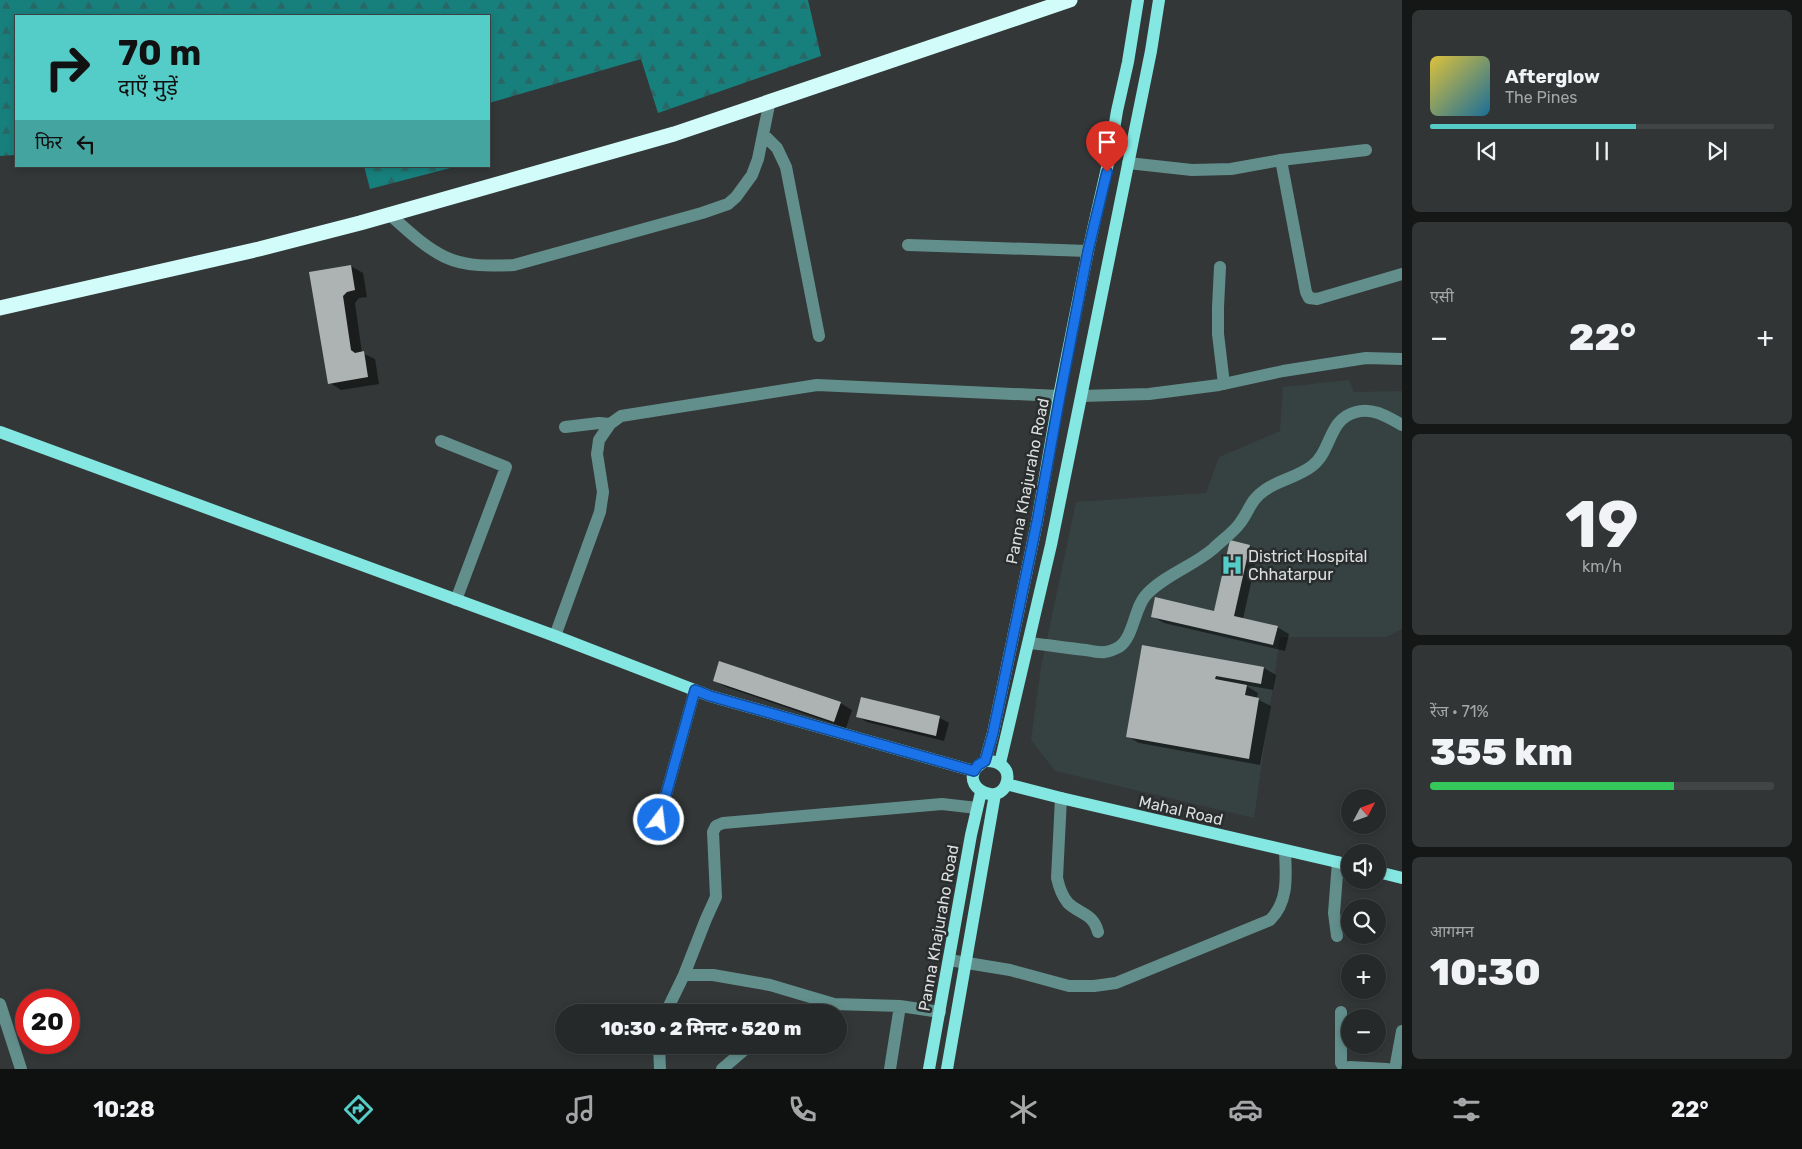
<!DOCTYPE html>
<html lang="hi">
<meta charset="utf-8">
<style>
:root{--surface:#262929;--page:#323535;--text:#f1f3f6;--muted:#a4a6a8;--line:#424546;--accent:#54cdc8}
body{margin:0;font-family:Rubik,"Noto Sans Devanagari",sans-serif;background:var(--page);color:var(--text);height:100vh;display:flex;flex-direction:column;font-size:19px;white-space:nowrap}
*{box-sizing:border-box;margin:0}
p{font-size:16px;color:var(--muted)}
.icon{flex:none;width:28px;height:28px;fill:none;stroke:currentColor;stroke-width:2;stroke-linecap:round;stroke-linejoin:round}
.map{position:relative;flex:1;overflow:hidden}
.side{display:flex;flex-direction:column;gap:10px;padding:10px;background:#151717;width:400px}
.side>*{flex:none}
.hud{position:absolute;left:15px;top:15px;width:475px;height:152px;border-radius:0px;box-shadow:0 2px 8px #0003,0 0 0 1px var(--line);background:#54cdc8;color:#111;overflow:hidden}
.needle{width:32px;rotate:49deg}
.fabs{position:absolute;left:1341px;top:789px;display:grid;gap:10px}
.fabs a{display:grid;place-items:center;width:45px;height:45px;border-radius:50%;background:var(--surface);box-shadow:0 2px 8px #0003,0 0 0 1px var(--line);font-size:25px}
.speed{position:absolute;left:15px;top:989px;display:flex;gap:10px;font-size:25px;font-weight:700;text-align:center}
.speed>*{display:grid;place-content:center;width:65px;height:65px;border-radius:50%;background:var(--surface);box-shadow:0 2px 8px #0003,0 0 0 1px var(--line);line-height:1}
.speed .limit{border:8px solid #d22;background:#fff;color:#111}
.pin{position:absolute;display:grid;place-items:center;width:42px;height:42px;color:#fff;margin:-51px -21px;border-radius:50% 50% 50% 0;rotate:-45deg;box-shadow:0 0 5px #0007}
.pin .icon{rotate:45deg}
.me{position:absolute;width:55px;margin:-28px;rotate:15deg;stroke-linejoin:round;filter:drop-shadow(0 0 4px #0008)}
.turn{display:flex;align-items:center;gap:18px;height:105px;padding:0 20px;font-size:22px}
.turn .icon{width:65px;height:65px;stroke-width:2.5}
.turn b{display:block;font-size:35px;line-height:42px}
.then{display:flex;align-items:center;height:48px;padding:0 20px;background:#0003;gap:10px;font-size:19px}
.big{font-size:38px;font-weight:800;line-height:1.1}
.side .card{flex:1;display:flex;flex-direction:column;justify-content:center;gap:8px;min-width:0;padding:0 18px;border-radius:8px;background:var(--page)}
.side .dial{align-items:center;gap:0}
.dial b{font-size:65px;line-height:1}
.song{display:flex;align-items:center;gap:15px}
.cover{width:60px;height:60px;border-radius:8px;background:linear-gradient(135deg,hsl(50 70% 55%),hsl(200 70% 35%))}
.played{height:5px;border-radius:2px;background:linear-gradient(90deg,var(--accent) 60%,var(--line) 60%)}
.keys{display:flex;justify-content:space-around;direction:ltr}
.heat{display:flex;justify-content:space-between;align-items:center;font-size:28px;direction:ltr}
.charge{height:8px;border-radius:4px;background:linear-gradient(90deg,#34c759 71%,var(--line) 0)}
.trip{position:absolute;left:555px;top:1004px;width:292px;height:50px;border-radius:25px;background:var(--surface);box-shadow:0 2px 8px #0003,0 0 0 1px var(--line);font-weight:800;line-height:50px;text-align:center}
.menu{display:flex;height:80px;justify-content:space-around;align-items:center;background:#0f1010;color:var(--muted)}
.menu .icon{width:35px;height:35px}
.menu .selected{color:var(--accent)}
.menu b{font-size:22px;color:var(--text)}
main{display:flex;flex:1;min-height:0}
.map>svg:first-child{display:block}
</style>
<main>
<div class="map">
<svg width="1402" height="1069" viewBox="0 0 1402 1069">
<defs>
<pattern id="forest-firs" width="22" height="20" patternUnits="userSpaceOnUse" patternTransform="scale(1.25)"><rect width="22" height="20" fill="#177f7c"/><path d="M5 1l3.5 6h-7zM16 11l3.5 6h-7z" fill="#286765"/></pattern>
</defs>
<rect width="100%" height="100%" fill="#333737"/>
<path fill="#364241" d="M1349 380 1354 392 1402 391V629L1386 637H1280L1254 818 1055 771 1031 740 1041 667 1076 502 1206 493 1219 457 1280 431 1283 387Z"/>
<path fill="url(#forest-firs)" d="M0 0H808L821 56 658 113 641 59 489 103V16H16V155L0 156Z
M364 166H458L370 189Z"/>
<path fill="#0007" d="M351 266 363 273 367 297 359 298 355 303 362 353 375 359 379 384 341 390 330 383 311 273Z
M1250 546 1258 551 1243 619 1277 627 1289 634 1285 651 1164 623 1152 616 1220 614Z
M1143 646 1264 668 1276 675 1273 690 1245 685 1258 693 1257 699 1271 706 1260 765 1139 743 1127 736Z
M714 681 840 703 852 710 846 728 726 687Z
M862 699 940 718 949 723 944 741 867 722 858 717Z"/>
<path fill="#adb3b2" d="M351 265 355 290 347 292 343 296 351 350 355 353 364 351 368 377 328 384 309 272Z
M1230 540 1250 545 1234 616 1278 626 1273 645 1151 617 1155 597 1214 611Z
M1142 645 1264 667 1261 684 1216 676 1215 679 1247 685 1245 695 1259 698 1249 759 1126 737Z
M719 661 841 702 834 722 713 681Z
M861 697 940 716 936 736 856 717Z"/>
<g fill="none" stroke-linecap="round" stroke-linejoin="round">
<path stroke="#628f8c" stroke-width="12" d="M764 135 777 148 786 167 819 336
M1366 150 1281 160 1306 292 1309 298 1317 299 1402 274
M1128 163 1192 170 1231 169 1281 160
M389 214C406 229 424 247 445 257 466 267 491 266 514 265L702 213 728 204 736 197 752 175 758 159 770 100
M908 245 1088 251
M1220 267 1218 307V334L1224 384
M1082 396 1149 394 1219 385 1283 371 1366 358 1402 359
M565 427 599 423 610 424
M441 441 506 467 456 600
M555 636 600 512 603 492 597 454 599 440 610 424 621 416 817 385 1059 396
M1029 643C1048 645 1067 648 1086 650 1091 651 1099 653 1105 652 1108 652 1115 649 1119 647 1134 637 1134 607 1147 594 1165 575 1193 566 1213 549 1221 541 1234 532 1240 523 1250 510 1250 500 1265 490 1279 480 1298 477 1312 466 1332 451 1328 419 1356 412 1373 407 1388 417 1402 425
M1061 798 1057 878C1059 887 1062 896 1068 903 1081 915 1093 913 1098 932
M659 820 695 690
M1337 936 1334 913 1338 862
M949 960 1010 970 1069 986H1094L1116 983 1270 920C1289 901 1286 876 1285 851
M684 975H713L770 985 834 1004
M0 1004 21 1069
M666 1012 684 975 706 919 716 897 713 832 716 826 723 823 942 804 977 808
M805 1012 834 1004 900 1006 940 1012
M1341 1012V1063L1345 1069
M659 1045 660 1069
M722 1069 750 1045
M890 1069 900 1006
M1347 1069 1350 1067 1387 1069
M1395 1069 1402 1031"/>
<path stroke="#85e7e2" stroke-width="12" d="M0 432 555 636 710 696 974 771
M985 761C997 760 1010 767 1007 781 1000 812 950 781 985 761L993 733 1037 522 1059 396 1088 251 1109 159 1117 111 1128 62 1138 0
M1000 763 1051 545 1151 51 1159 0
M1006 784 1061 798 1350 865
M1378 872 1402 878
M929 1069 971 835 981 792
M947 1069 995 794"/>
<path stroke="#d1fcf9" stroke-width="15" d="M0 308 259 249 360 223 674 134 1070 0"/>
</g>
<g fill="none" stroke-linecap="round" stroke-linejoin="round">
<g stroke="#114b97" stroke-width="12">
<path id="route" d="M659 820 695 690 710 696 974 771 978 765 985 761 993 733 1037 522 1060 396 1088 251 1107 172"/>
</g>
<use href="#route" stroke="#1a73e8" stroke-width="9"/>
</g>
<defs>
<g id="hospital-bare" transform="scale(1.725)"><path d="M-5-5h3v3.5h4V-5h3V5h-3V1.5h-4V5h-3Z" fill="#54cdc8" stroke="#292d2d" stroke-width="2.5" paint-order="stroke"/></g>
</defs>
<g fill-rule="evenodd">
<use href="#hospital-bare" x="1232" y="565"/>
</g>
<g text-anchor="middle" stroke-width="5" stroke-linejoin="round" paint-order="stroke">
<g font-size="16" fill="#dcdede" stroke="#292d2d">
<text transform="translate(1027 481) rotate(-79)" y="6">Panna Khajuraho Road</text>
<text transform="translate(1181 810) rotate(13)" y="6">Mahal Road</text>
<text transform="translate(938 928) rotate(-80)" y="6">Panna Khajuraho Road</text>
</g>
<g font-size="16" fill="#dcdede" stroke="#292d2d" text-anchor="start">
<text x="1248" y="562">District Hospital<tspan x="1248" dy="18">Chhatarpur</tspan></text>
</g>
</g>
</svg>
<div class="fabs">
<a><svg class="needle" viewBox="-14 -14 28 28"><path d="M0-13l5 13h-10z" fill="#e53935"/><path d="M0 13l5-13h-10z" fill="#a4a6a8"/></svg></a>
<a><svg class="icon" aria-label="sound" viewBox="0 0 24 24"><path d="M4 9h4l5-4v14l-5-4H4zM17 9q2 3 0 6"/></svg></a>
<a><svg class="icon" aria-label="search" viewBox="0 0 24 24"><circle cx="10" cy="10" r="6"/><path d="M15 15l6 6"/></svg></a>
<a>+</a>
<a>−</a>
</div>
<div class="speed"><div class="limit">20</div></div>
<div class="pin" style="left:1107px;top:172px;background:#d93025"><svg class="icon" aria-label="arrive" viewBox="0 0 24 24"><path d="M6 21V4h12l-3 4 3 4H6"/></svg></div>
<svg class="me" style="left:659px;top:820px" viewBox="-20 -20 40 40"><circle r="17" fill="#1a73e8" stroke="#fff" stroke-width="3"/><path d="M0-11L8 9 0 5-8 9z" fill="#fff"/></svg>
<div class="trip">10:30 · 2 मिनट · 520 m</div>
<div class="hud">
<div class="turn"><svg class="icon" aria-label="right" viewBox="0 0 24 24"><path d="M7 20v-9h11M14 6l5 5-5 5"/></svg><div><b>70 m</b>दाएँ मुड़ें</div></div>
<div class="then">फिर<svg class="icon" aria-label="left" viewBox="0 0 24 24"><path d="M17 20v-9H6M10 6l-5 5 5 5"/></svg></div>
</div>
</div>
<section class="side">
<div class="card">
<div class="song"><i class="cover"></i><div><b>Afterglow</b><p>The Pines</p></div></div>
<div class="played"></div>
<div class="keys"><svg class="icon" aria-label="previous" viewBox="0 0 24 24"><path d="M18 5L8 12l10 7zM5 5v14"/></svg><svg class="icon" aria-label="pause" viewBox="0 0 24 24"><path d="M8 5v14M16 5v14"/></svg><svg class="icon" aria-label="next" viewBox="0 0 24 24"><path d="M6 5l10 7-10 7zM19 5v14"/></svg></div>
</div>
<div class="card"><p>एसी</p>
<div class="heat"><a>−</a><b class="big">22°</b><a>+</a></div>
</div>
<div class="card dial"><b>19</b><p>km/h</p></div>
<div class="card"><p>रेंज · 71%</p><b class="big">355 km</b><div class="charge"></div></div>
<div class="card"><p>आगमन</p><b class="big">10:30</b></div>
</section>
</main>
<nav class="menu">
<b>10:28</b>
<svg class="icon selected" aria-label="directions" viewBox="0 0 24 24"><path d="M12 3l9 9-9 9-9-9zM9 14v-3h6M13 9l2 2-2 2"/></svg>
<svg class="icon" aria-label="music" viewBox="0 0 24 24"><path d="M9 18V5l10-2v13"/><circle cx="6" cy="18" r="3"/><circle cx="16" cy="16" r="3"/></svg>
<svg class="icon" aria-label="phone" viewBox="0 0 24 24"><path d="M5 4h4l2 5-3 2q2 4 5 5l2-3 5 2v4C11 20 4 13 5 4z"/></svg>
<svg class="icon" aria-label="climate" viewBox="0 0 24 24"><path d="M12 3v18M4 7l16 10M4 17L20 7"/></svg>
<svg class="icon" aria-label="car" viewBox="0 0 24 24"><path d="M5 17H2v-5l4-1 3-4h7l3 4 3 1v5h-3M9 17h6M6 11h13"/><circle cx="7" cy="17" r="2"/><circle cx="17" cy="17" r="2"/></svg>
<svg class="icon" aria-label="filters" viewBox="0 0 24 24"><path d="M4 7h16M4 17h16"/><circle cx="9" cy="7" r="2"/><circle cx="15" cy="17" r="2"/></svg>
<b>22°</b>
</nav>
